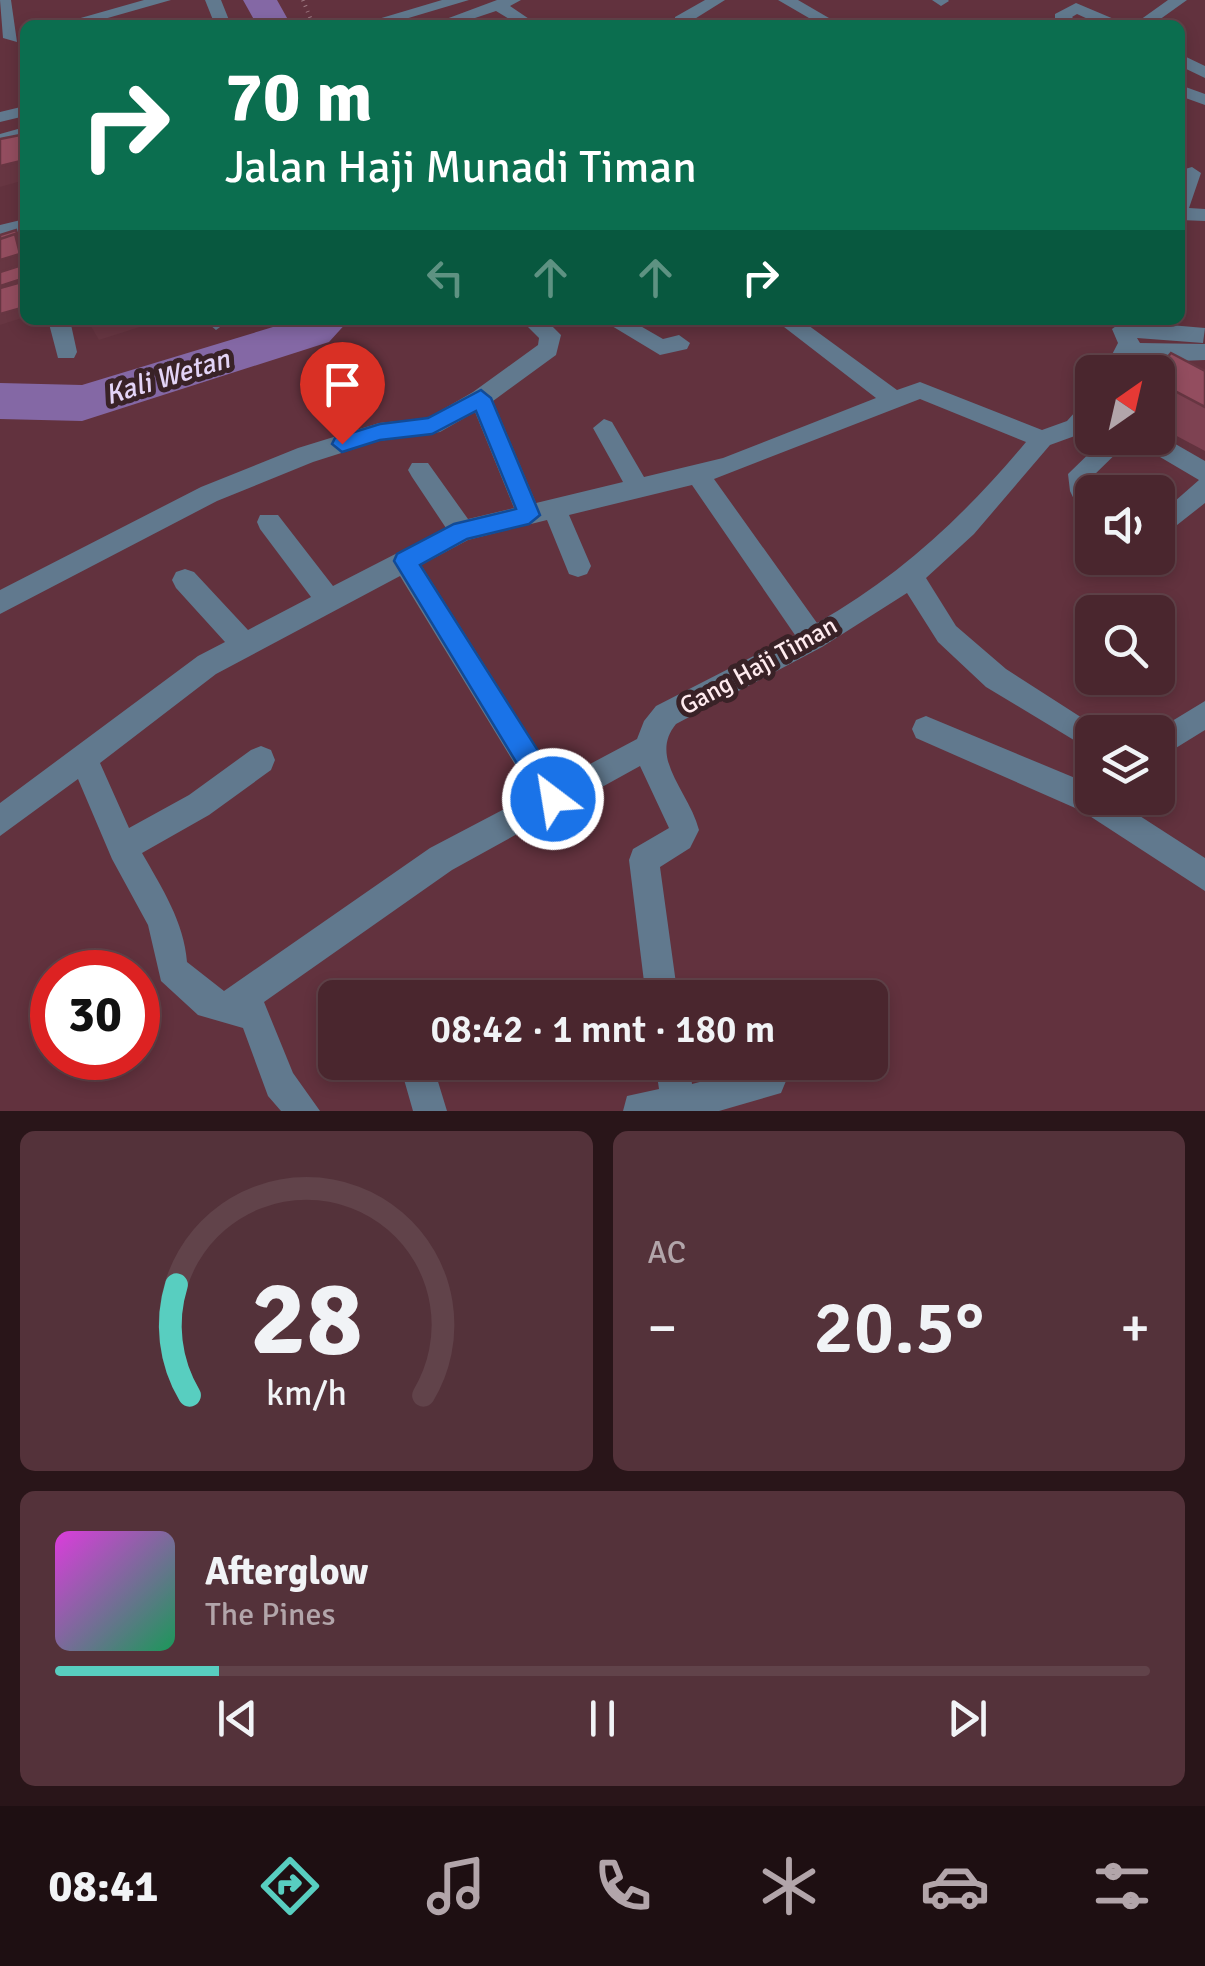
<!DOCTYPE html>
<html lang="id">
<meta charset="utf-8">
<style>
:root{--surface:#4a262e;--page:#54323a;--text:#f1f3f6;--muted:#b2a5aa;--line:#61434a;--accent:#58cec0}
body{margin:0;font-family:Signika,sans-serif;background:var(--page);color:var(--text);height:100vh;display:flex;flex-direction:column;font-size:38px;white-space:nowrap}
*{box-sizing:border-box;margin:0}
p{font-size:32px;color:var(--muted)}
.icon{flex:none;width:55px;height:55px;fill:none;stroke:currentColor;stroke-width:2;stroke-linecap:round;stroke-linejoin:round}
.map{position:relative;height:1111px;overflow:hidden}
.side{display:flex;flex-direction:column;gap:20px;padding:20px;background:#291519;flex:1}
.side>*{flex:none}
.banner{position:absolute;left:20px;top:20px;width:1165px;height:305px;border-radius:15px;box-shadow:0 5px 15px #0003,0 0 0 2px var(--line);background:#0b6e4f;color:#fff;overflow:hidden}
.needle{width:65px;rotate:34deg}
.buttons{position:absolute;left:1075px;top:355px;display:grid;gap:20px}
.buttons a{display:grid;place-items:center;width:100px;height:100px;border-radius:15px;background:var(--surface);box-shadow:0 5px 15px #0003,0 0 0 2px var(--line);font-size:50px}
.speed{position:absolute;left:30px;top:950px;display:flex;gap:20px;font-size:50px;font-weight:700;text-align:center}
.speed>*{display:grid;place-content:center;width:130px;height:130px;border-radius:50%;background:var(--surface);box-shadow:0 5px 15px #0003,0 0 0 2px var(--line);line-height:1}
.speed .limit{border:15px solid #d22;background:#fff;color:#111}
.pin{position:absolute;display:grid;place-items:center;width:85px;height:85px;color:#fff;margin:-102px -42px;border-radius:50% 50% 50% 0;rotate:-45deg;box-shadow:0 0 10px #0007}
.pin .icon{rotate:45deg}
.me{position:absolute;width:110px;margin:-55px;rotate:329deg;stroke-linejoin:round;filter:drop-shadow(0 0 8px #0008)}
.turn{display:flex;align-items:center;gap:35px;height:210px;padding:0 40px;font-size:45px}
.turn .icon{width:130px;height:130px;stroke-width:2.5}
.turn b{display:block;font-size:70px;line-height:85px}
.lanes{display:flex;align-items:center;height:95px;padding:0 40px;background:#0003;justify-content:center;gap:50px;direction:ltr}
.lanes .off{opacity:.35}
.big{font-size:75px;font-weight:600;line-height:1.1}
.side .widget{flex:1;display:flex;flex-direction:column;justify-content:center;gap:15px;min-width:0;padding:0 35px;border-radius:15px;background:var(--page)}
.side .dial{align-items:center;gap:0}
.dial svg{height:260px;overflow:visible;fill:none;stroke:var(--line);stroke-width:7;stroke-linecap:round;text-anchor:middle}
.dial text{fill:var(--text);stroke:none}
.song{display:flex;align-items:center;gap:30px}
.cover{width:120px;height:120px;border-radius:15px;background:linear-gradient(135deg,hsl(300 70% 55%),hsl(150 70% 35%))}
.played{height:10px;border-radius:5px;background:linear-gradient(90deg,var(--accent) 15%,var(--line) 15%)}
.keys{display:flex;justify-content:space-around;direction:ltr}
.heat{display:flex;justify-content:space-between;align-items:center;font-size:55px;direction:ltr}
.side .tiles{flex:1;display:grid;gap:20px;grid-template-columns:1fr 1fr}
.widget:last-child{grid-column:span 2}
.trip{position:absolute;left:318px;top:980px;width:570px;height:100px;border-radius:15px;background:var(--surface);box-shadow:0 5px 15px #0003,0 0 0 2px var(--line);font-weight:600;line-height:100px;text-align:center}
.tab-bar{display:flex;height:160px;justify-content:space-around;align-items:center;background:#1e0f12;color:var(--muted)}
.tab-bar .icon{width:70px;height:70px}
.tab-bar .active{color:var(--accent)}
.tab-bar b{font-size:45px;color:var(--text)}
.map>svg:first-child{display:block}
</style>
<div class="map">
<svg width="1205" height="1111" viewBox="0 0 1205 1111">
<rect width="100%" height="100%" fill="#62323e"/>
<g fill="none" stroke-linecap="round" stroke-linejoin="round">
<path fill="#8468a5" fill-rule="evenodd" d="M243 0H277L291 25H257Z
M296 320H349L329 342 82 421 0 419V383L82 385Z"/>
<path stroke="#9e7982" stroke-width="4" stroke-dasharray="1 5" stroke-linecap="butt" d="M303 0 313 25"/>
<path fill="#61798e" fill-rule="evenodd" d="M0 0H11L17 42 3 38Z
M144 0H171L83 25H56Z
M205 0H221L231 25H215Z
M442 0H469L385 25H358Z
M497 0H521L510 6 538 25H519L496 11 454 25H430Z
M705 0H725L693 20 698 25 675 23V17Z
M778 0H798L841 25H821Z
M932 0H948L949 1 941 6Z
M1168 0H1187L1152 25H1133Z
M1076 3 1121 22 1123 25H1101L1077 14 1072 17 1080 25H1061L1055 20V14Z
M1180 54 1205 66V78L1180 66Z
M1180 85 1205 94V105L1180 96Z
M25 106V116L0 122V112Z
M25 127V139L0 146V134Z
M1192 167 1201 173 1189 208 1205 209V221L1180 220V180L1185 169Z
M25 219V233L0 239V225Z
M48 320H70L77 352 74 358H58Z
M204 320H226L227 322 216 330Z
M521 320H546L561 335 556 355 493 401 536 503 623 482 593 428 604 419 612 422 644 477 723 458 876 398 775 320H801L897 390 920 382 1042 430 1067 421 1084 402 1092 399V423L1083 433 1050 445 974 534 926 578 956 626 1006 669 1104 732H1092V751L986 687 938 642 907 593 822 647 676 724C648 758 689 791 699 830L690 848 660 867 678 998H646L629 860 633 849 669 828 640 766 452 870 264 1002 293 1073 320 1111H281L268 1096 243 1028 198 1015 161 981 148 925 112 859 78 779 0 836V803L198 656 225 642 176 588 172 580 176 572 185 569 194 572 248 630 311 597 260 529 257 522 260 515H278L333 586 446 528 412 477 408 470 412 463H428L468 519 514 508 475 412 440 432 379 441 313 462 217 501 0 614V590L201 487 298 448 379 423 428 418 473 392 538 345 539 338ZM920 399 1026 442C965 515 900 576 817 623L714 479ZM692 485 795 635 656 706 644 721 637 739 558 781 421 565 468 540 547 520 569 574 578 577 587 574 591 566 569 515ZM400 576 533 794 430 848 224 991 187 962C184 922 162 888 142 853L209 815 271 770 275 760 271 750 261 746 251 750 189 795 129 828 100 763 216 674Z
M602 320H630L663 339 679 335 690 343 687 349 660 355Z
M1123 321 1205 328 1203 343 1137 338 1140 343 1205 344V360L1155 362 1133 357 1125 372H1103L1118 343 1112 329Z
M1158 434 1205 461V503L1158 540V516L1199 480 1138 444 1134 438H1158Z
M1105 438H1132L1092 477V521L1083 518 1070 491 1068 474Z
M1205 701V730L1158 759V732H1154Z
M926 716 1092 785V798H1112L1205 858V891L1082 811 916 738 912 729 916 720Z
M399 1062H432L447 1111H413Z
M655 1062H689L692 1084 769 1064 781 1069 786 1081 781 1093 719 1111H623L627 1096 659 1089Z"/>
</g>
<path fill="#7e4252" d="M1205 371V451L1158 426V372Z"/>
<path fill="#673642" d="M25 160V180L0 187V166Z
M16 230 21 239 25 250V273L0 280V258Z
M25 307V317L0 325V314Z
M91 320H144L146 325 99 340 89 323Z"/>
<path fill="#934d5f" stroke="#673642" stroke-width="2.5" d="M25 134V160L0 166V139Z
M25 163V187L20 164Z
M16 230 19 240 15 234 0 239V235Z
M15 234 20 254 0 260V239Z
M25 264V278L0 286V272Z
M25 281V294L23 295 25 307 0 314V288Z
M1171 353 1205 371V407L1158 382V372H1155Z"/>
<path fill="#1a73e8" stroke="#114b97" stroke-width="2.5" d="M481 390 491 398 540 515 529 524 467 539 420 565 563 790 566 799 563 808 553 812 544 808 394 561 397 554 454 524 516 509 476 411 432 434 380 440 342 452 332 444 335 438 380 424 428 418Z"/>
<g text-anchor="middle" stroke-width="10" stroke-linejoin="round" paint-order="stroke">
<g font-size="25" fill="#ffebef" stroke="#392227">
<text transform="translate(758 665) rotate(-29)" y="9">Gang Haji Timan</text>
</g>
<g font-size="28" font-style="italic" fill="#e3d4f7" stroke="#392227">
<text transform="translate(167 376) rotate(-17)" y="10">Kali Wetan</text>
</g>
</g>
</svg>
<div class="buttons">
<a><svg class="needle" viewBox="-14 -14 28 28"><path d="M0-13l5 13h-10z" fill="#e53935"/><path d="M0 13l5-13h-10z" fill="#b2a5aa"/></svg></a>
<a><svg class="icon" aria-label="sound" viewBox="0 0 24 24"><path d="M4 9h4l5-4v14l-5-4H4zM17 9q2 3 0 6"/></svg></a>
<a><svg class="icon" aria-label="search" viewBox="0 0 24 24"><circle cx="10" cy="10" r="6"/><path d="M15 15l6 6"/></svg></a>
<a><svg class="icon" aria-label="layers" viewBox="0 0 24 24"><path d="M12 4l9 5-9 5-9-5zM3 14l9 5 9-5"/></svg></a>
</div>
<div class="speed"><div class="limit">30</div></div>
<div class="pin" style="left:342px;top:444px;background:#d93025"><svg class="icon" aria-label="arrive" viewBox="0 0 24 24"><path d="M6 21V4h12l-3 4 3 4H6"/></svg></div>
<svg class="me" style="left:553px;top:799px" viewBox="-20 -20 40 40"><circle r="17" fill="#1a73e8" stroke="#fff" stroke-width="3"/><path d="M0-11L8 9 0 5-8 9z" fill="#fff"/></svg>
<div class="trip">08:42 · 1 mnt · 180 m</div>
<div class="banner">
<div class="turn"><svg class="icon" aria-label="right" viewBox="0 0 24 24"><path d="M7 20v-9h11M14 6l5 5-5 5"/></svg><div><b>70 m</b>Jalan Haji Munadi Timan</div></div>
<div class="lanes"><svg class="icon off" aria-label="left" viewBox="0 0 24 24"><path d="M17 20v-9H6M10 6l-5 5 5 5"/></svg><svg class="icon off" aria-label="ahead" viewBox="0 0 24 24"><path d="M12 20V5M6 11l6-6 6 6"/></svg><svg class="icon off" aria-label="ahead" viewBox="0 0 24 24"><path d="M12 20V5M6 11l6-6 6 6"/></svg><svg class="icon" aria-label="right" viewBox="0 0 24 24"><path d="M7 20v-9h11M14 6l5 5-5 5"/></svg></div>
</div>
</div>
<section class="side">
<div class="tiles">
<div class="widget dial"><svg viewBox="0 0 100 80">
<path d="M14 69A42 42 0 1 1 86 69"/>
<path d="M14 69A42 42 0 0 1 10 35" stroke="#58cec0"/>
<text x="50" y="56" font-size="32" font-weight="700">28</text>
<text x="50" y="72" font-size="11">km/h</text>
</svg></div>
<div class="widget"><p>AC</p>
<div class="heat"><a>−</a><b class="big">20.5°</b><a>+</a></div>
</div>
<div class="widget">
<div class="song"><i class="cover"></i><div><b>Afterglow</b><p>The Pines</p></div></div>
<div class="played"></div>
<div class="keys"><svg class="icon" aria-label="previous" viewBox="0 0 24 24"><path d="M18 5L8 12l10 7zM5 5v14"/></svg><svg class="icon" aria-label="pause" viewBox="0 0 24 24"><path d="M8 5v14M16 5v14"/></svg><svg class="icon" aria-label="next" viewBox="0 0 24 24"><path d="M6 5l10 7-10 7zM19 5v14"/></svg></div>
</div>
</div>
</section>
<nav class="tab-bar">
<b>08:41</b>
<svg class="icon active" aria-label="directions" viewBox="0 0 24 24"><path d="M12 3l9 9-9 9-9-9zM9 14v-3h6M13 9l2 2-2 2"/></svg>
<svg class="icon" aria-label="music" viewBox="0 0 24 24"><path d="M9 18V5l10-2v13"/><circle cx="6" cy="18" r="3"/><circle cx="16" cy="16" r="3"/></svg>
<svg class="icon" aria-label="phone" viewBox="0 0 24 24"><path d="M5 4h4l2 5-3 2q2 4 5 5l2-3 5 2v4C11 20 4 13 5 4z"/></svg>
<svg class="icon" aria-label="climate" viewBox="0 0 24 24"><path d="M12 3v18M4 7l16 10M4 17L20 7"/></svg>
<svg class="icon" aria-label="car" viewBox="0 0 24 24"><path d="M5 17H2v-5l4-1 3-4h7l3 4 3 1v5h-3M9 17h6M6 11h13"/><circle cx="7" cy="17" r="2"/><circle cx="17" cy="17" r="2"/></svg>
<svg class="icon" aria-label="filters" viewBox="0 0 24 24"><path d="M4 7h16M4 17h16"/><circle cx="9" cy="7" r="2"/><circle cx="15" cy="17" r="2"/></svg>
</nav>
